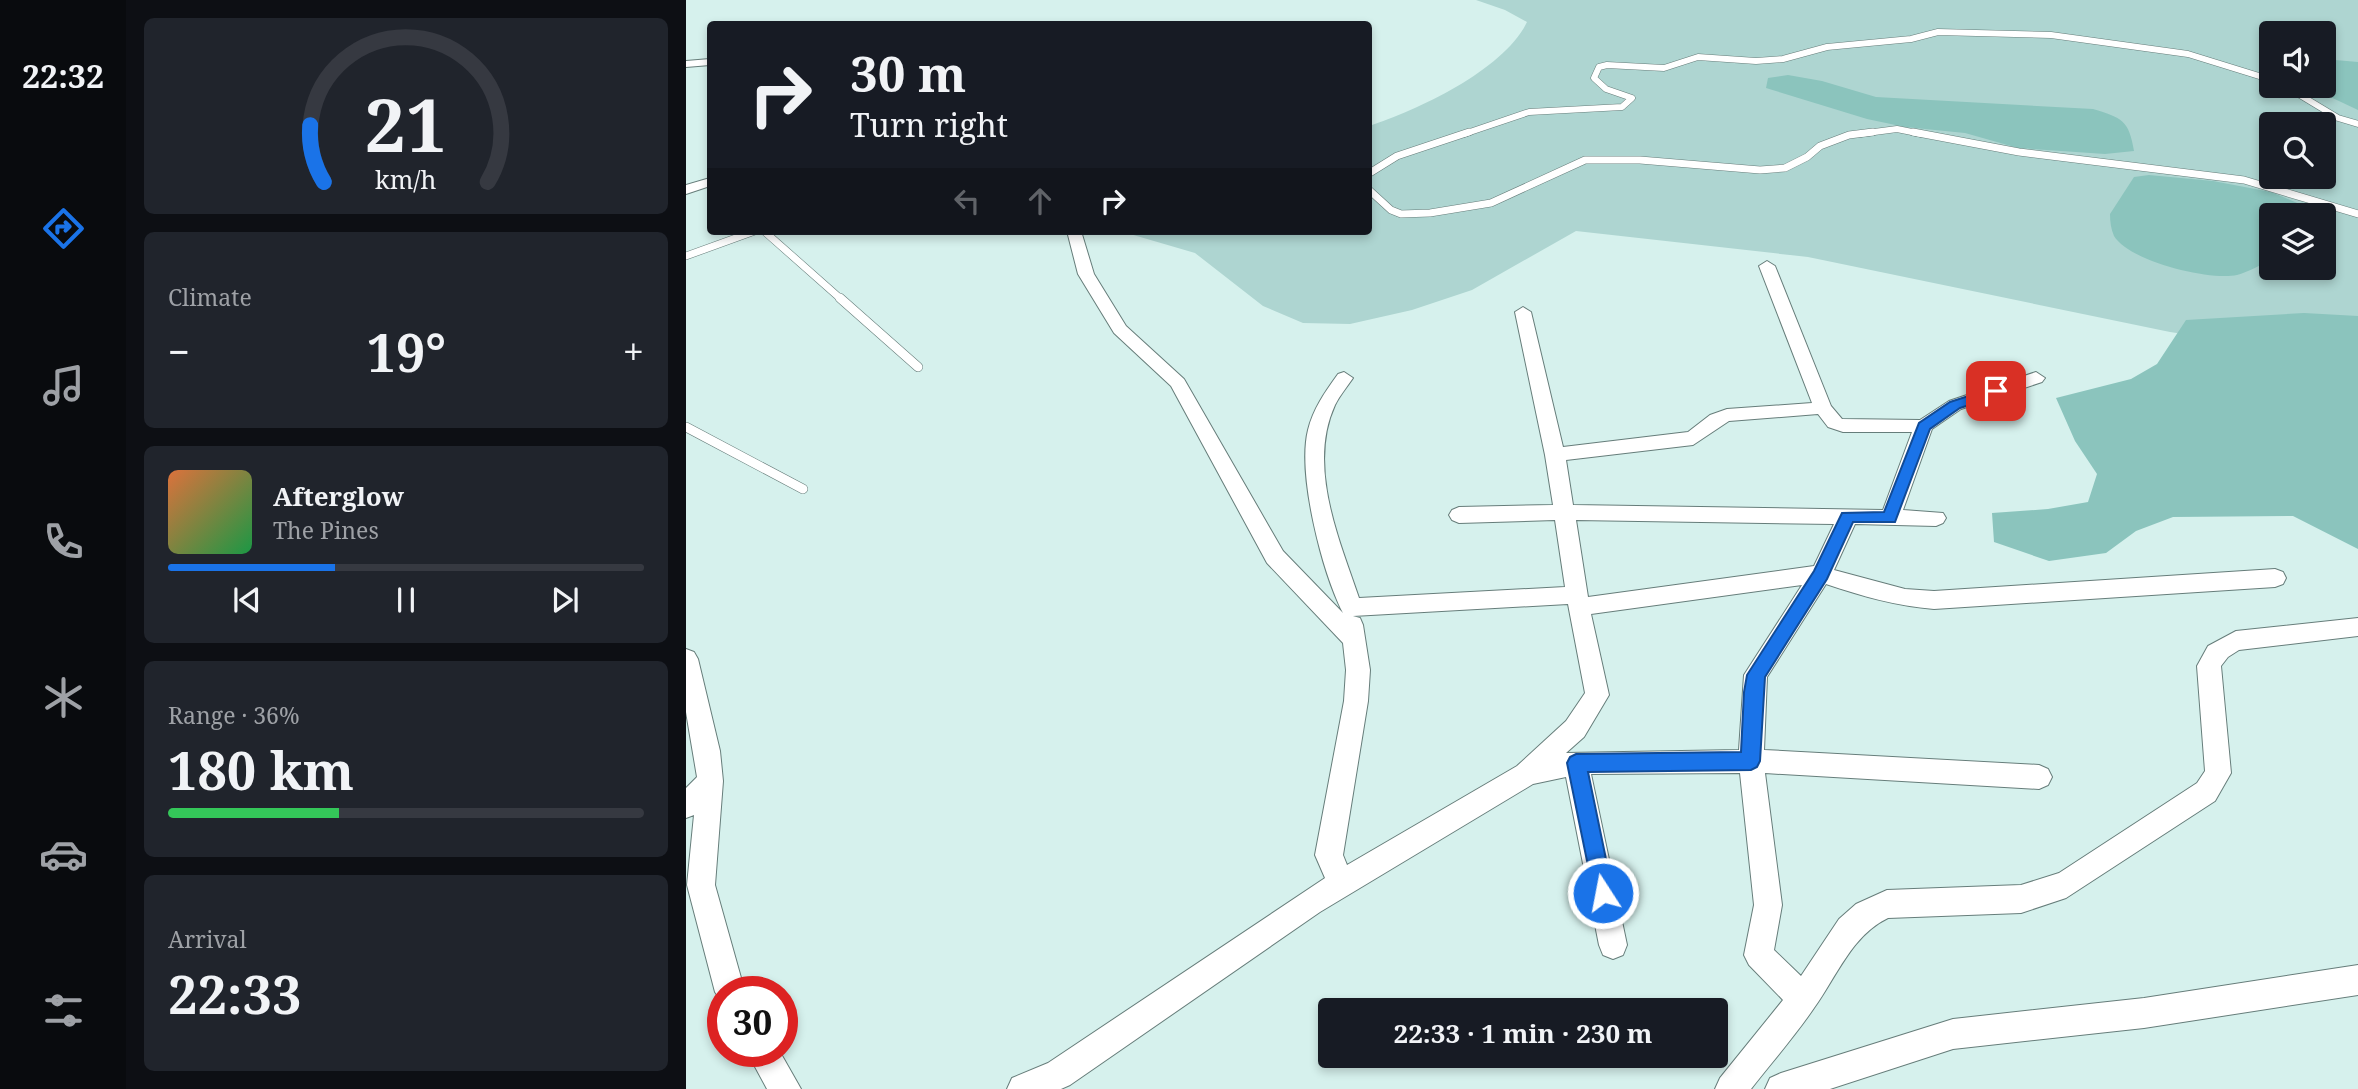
<!DOCTYPE html>
<meta charset="utf-8">
<style>
:root{--surface:#171b24;--page:#20242c;--text:#f1f3f6;--muted:#9ea1a6;--line:#363941;--accent:#1a73e8}
body{margin:0;font-family:"Noto Serif",serif;background:var(--page);color:var(--text);height:100vh;display:flex;flex-direction:column;font-size:26px;white-space:nowrap}
*{box-sizing:border-box;margin:0}
p{font-size:23px;color:var(--muted)}
.icon{flex:none;width:38px;height:38px;fill:none;stroke:currentColor;stroke-width:2;stroke-linecap:round;stroke-linejoin:round}
.map{position:relative;flex:1;overflow:hidden}
.panel{display:flex;flex-direction:column;gap:18px;padding:18px;background:#0d0f14;width:560px}
.panel>*{flex:none}
.hud{position:absolute;left:21px;top:21px;width:665px;height:214px;border-radius:7px;box-shadow:0 4px 10px #0003;background:#171b24;color:var(--text);overflow:hidden}
.buttons{position:absolute;left:1573px;top:21px;display:grid;gap:14px}
.buttons a{display:grid;place-items:center;width:77px;height:77px;border-radius:7px;background:var(--surface);box-shadow:0 4px 10px #0003;font-size:35px}
.speed{position:absolute;left:21px;top:976px;display:flex;gap:14px;font-size:35px;font-weight:700;text-align:center}
.speed>*{display:grid;place-content:center;width:91px;height:91px;border-radius:50%;background:var(--surface);box-shadow:0 4px 10px #0003;line-height:1}
.speed .limit{border:10px solid #d22;background:#fff;color:#111}
.pin{position:absolute;display:grid;place-items:center;width:60px;height:60px;color:#fff;margin:-30px;border-radius:14px;box-shadow:0 4px 10px #0006}
.me{position:absolute;width:77px;margin:-38px;rotate:349deg;stroke-linejoin:round;filter:drop-shadow(0 0 5px #0008)}
.turn{display:flex;align-items:center;gap:24px;height:147px;padding:0 28px;font-size:32px}
.turn .icon{width:91px;height:91px;stroke-width:2.5}
.turn b{display:block;font-size:49px;line-height:60px}
.lanes{display:flex;align-items:center;height:66px;padding:0 28px;background:#0003;justify-content:center;gap:35px;direction:ltr}
.lanes .off{opacity:.35}
.big{font-size:52px;font-weight:700;line-height:1.1}
.panel .card{flex:1;display:flex;flex-direction:column;justify-content:center;gap:10px;min-width:0;padding:0 24px;border-radius:10px;background:var(--page)}
.panel .dial{align-items:center;gap:0}
.dial svg{height:182px;overflow:visible;fill:none;stroke:var(--line);stroke-width:7;stroke-linecap:round;text-anchor:middle}
.dial text{fill:var(--text);stroke:none}
.song{display:flex;align-items:center;gap:21px}
.cover{width:84px;height:84px;border-radius:10px;background:linear-gradient(135deg,hsl(20 70% 55%),hsl(140 70% 35%))}
.played{height:7px;border-radius:4px;background:linear-gradient(90deg,var(--accent) 35%,var(--line) 35%)}
.keys{display:flex;justify-content:space-around;direction:ltr}
.heat{display:flex;justify-content:space-between;align-items:center;font-size:38px;direction:ltr}
.charge{height:10px;border-radius:5px;background:linear-gradient(90deg,#34c759 36%,var(--line) 0)}
.trip{position:absolute;left:632px;top:998px;width:410px;height:70px;border-radius:7px;background:var(--surface);box-shadow:0 4px 10px #0003;font-weight:700;line-height:70px;text-align:center}
main{display:flex;flex:1;min-height:0}
.dock{display:flex;flex-direction:column;width:126px;justify-content:space-around;align-items:center;background:#090b0e;color:var(--muted)}
.dock .icon{width:49px;height:49px}
.dock .active{color:var(--accent)}
.dock b{font-size:32px;color:var(--text)}
.map>svg:first-child{display:block}
</style>
<main>
<nav class="dock">
<b>22:32</b>
<svg class="icon active" aria-label="directions" viewBox="0 0 24 24"><path d="M12 3l9 9-9 9-9-9zM9 14v-3h6M13 9l2 2-2 2"/></svg>
<svg class="icon" aria-label="music" viewBox="0 0 24 24"><path d="M9 18V5l10-2v13"/><circle cx="6" cy="18" r="3"/><circle cx="16" cy="16" r="3"/></svg>
<svg class="icon" aria-label="phone" viewBox="0 0 24 24"><path d="M5 4h4l2 5-3 2q2 4 5 5l2-3 5 2v4C11 20 4 13 5 4z"/></svg>
<svg class="icon" aria-label="climate" viewBox="0 0 24 24"><path d="M12 3v18M4 7l16 10M4 17L20 7"/></svg>
<svg class="icon" aria-label="car" viewBox="0 0 24 24"><path d="M5 17H2v-5l4-1 3-4h7l3 4 3 1v5h-3M9 17h6M6 11h13"/><circle cx="7" cy="17" r="2"/><circle cx="17" cy="17" r="2"/></svg>
<svg class="icon" aria-label="filters" viewBox="0 0 24 24"><path d="M4 7h16M4 17h16"/><circle cx="9" cy="7" r="2"/><circle cx="15" cy="17" r="2"/></svg>
</nav>
<section class="panel">
<div class="card dial"><svg viewBox="0 0 100 80">
<path d="M14 69A42 42 0 1 1 86 69"/>
<path d="M14 69A42 42 0 0 1 8 44" stroke="#1a73e8"/>
<text x="50" y="56" font-size="32" font-weight="700">21</text>
<text x="50" y="72" font-size="11">km/h</text>
</svg></div>
<div class="card"><p>Climate</p>
<div class="heat"><a>−</a><b class="big">19°</b><a>+</a></div>
</div>
<div class="card">
<div class="song"><i class="cover"></i><div><b>Afterglow</b><p>The Pines</p></div></div>
<div class="played"></div>
<div class="keys"><svg class="icon" aria-label="previous" viewBox="0 0 24 24"><path d="M18 5L8 12l10 7zM5 5v14"/></svg><svg class="icon" aria-label="pause" viewBox="0 0 24 24"><path d="M8 5v14M16 5v14"/></svg><svg class="icon" aria-label="next" viewBox="0 0 24 24"><path d="M6 5l10 7-10 7zM19 5v14"/></svg></div>
</div>
<div class="card"><p>Range · 36%</p><b class="big">180 km</b><div class="charge"></div></div>
<div class="card"><p>Arrival</p><b class="big">22:33</b></div>
</section>
<div class="map">
<svg width="1672" height="1089" viewBox="0 0 1672 1089">
<rect width="100%" height="100%" fill="#d6f1ed"/>
<path fill="#aed5d1" fill-rule="evenodd" d="M790 0H1672V360L1484 332 1122 257 890 231 786 290 726 310 664 324 617 323 577 306 509 253 444 234 447 231H682L683 126C732 110 818 70 841 22L819 10ZM1586 33H1638V86H1586ZM1586 124H1638V177H1586ZM1586 215H1638V268H1586Z"/>
<path fill="#8bc4bd" d="M1638 59 1672 62V110L1621 86H1638Z
M1102 75 1136 81 1190 97 1407 109C1436 118 1443 120 1448 151L1419 154 1332 148 1279 133 1219 127 1181 119 1080 88 1082 78Z
M1463 175 1527 181 1585 192 1626 209 1622 215H1586L1585 259C1575 265 1562 272 1551 275 1523 281 1443 261 1428 236 1425 229 1424 222 1424 214L1448 177Z
M1618 313 1672 316V549L1607 516 1487 517 1450 531 1420 553 1363 561 1308 542 1306 513 1362 509 1402 502 1411 474 1389 441 1370 398 1445 379 1471 364 1500 320Z"/>
<g fill="none" stroke-linecap="round" stroke-linejoin="round">
<g stroke="#667d7a" stroke-width="7">
<path id="lane-far2" d="M1599 86 1652 118 1672 124
M778 134 843 112 936 107 946 98 920 89 908 78 913 67 921 65 978 68 1012 57 1070 61 1097 59 1141 47 1225 39 1252 32 1365 35 1502 54 1586 80
M1173 134 1211 129 1236 134"/>
</g>
<g stroke="#667d7a" stroke-width="8">
<path id="lane-far1" d="M1227 132 1333 152 1558 180 1672 214
M682 174 711 156 783 132
M682 189 705 210 715 214 744 213 805 203 899 160H954L1074 170 1099 168 1121 157 1134 146 1163 135 1187 132
M78 231 156 300
M0 256 69 231"/>
</g>
<g stroke="#667d7a" stroke-width="10">
<path id="lane" d="M154 298 232 367
M0 427 117 489"/>
</g>
<g stroke="#667d7a" stroke-width="2">
<path id="street" d="M24 59V65L0 67V61Z
M24 178V186L0 194V185Z
M381 231H395L408 274 440 326 498 379 597 551 657 613C636 572 611 474 622 430 627 409 639 392 652 374L658 372 667 378C661 387 654 395 649 405 621 466 653 539 673 598L879 587 869 520 773 523 766 520 763 515 766 510 773 507 867 505 859 455 829 312 837 307 845 312 877 447 1002 432 1024 415 1041 409 1126 403 1073 266 1081 261 1089 266 1145 406 1156 419 1234 420 1263 401 1350 372 1359 378 1356 382 1275 409 1246 429 1217 510 1257 513 1260 518 1257 523 1250 526 1169 524 1148 570 1219 589 1248 591 1589 569 1597 572 1600 578 1597 584 1589 587 1248 609C1210 606 1176 596 1140 584L1081 677 1078 750 1353 765 1362 769 1366 777 1362 785 1353 789 1079 773 1096 905 1088 950 1115 976 1153 919 1170 904 1201 890 1335 885 1373 873 1511 783 1519 771 1511 666 1522 646 1550 631 1672 618V636L1553 650 1542 657 1535 666 1545 773 1529 801 1380 898 1335 913 1202 918C1166 935 1151 976 1128 1008 1109 1036 1086 1062 1065 1089H1029L1034 1078 1097 1000 1063 965 1058 955 1068 905 1054 773 905 774 941 945 937 955 927 959 917 955 913 945 880 777 847 784 634 912 384 1085 375 1089H321L326 1078 362 1063 639 878 629 855 658 701 660 670 657 643 581 563 485 386 428 333 392 274ZM1132 414 1142 427 1157 432H1226L1197 510 887 505 880 460 1007 445 1043 421ZM890 520 1148 524 1128 566 902 597ZM1116 585 1058 675 1053 750 880 753 898 737 923 695 905 614ZM882 604 899 693 880 721 831 766 661 865 657 855 682 701 684 670 677 625 674 618 667 616Z
M0 649 8 652 12 659 34 751 37 781 29 885 59 992H37V1004L29 992 1 885 8 815 0 818V788L11 777 0 712Z
M1672 965V995L1458 1028 1267 1049 1144 1089H1079L1084 1078 1095 1073 1267 1019 1458 998Z
M61 1052H94L115 1089H81Z"/>
</g>
<use href="#lane-far2" stroke="#fff" stroke-width="6"/>
<use href="#lane-far1" stroke="#fff" stroke-width="7"/>
<use href="#lane" stroke="#fff" stroke-width="9"/>
<use href="#street" fill="#fff" fill-rule="evenodd"/>
</g>
<path fill="#1a73e8" stroke="#114b97" stroke-width="2" d="M1310 387 1317 391 1315 395 1274 408 1244 429 1209 522H1167L1141 579 1079 677 1074 761 1071 767 1065 770 902 772 927 893 924 900 917 903 909 900 881 763 884 757 890 754 1055 752 1058 692 1061 675 1128 571 1156 513 1198 512 1233 423 1264 402Z"/>
</svg>
<div class="buttons">
<a><svg class="icon" aria-label="sound" viewBox="0 0 24 24"><path d="M4 9h4l5-4v14l-5-4H4zM17 9q2 3 0 6"/></svg></a>
<a><svg class="icon" aria-label="search" viewBox="0 0 24 24"><circle cx="10" cy="10" r="6"/><path d="M15 15l6 6"/></svg></a>
<a><svg class="icon" aria-label="layers" viewBox="0 0 24 24"><path d="M12 4l9 5-9 5-9-5zM3 14l9 5 9-5"/></svg></a>
</div>
<div class="speed"><div class="limit">30</div></div>
<div class="pin" style="left:1310px;top:391px;background:#d93025"><svg class="icon" aria-label="arrive" viewBox="0 0 24 24"><path d="M6 21V4h12l-3 4 3 4H6"/></svg></div>
<svg class="me" style="left:917px;top:893px" viewBox="-20 -20 40 40"><circle r="17" fill="#1a73e8" stroke="#fff" stroke-width="3"/><path d="M0-11L8 9 0 5-8 9z" fill="#fff"/></svg>
<div class="trip">22:33 · 1 min · 230 m</div>
<div class="hud">
<div class="turn"><svg class="icon" aria-label="right" viewBox="0 0 24 24"><path d="M7 20v-9h11M14 6l5 5-5 5"/></svg><div><b>30 m</b>Turn right</div></div>
<div class="lanes"><svg class="icon off" aria-label="left" viewBox="0 0 24 24"><path d="M17 20v-9H6M10 6l-5 5 5 5"/></svg><svg class="icon off" aria-label="ahead" viewBox="0 0 24 24"><path d="M12 20V5M6 11l6-6 6 6"/></svg><svg class="icon" aria-label="right" viewBox="0 0 24 24"><path d="M7 20v-9h11M14 6l5 5-5 5"/></svg></div>
</div>
</div>
</main>
